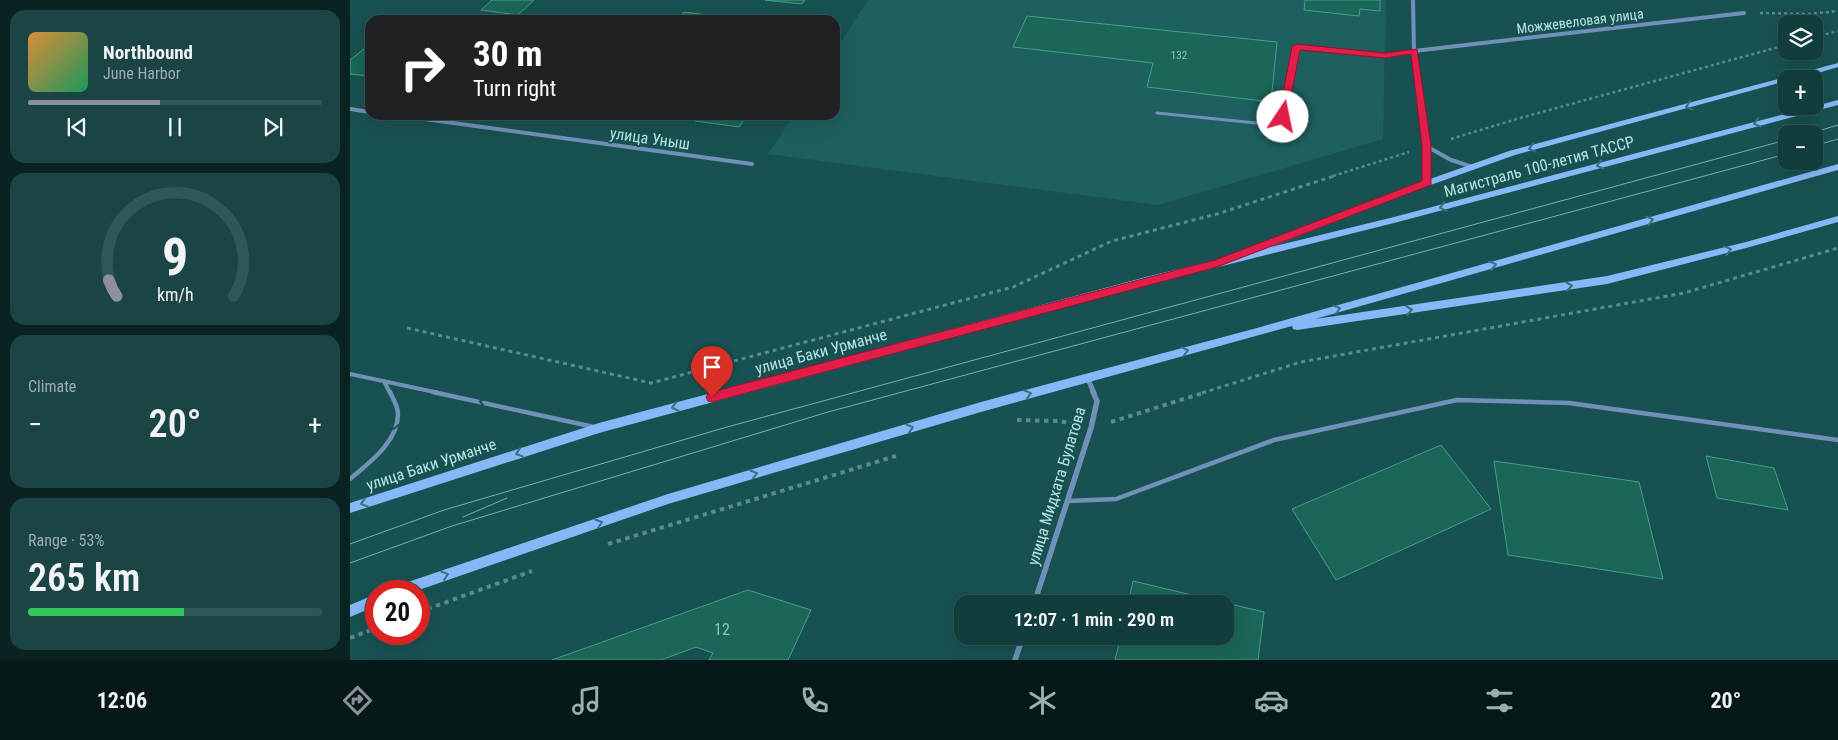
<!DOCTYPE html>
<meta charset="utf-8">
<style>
:root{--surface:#123d3d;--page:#1b4444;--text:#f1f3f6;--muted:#9caeb0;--line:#315657;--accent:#8c9099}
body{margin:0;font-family:"Roboto Condensed",sans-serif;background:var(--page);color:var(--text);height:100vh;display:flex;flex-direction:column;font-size:19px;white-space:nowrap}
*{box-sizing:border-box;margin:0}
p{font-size:16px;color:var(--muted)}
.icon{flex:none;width:28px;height:28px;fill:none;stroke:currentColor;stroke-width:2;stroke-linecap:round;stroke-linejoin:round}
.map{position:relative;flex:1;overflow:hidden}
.drawer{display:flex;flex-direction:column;gap:10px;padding:10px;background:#0a2222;width:350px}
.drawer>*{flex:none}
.hud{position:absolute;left:15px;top:15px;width:475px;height:105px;border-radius:15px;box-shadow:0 5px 20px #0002,0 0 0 1px var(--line);background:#202124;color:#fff;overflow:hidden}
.tools{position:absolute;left:1428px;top:15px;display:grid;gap:10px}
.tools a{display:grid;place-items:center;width:45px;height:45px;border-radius:10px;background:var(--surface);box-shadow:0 5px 20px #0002,0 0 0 1px var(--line);font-size:25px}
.speed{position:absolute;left:15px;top:580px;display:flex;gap:10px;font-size:25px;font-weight:700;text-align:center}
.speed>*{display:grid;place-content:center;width:65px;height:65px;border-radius:50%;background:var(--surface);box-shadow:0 5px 20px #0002,0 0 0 1px var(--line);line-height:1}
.speed .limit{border:8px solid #d22;background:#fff;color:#111}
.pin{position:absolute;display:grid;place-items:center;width:42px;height:42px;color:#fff;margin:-51px -21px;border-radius:50% 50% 50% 0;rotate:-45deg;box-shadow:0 0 5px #0007}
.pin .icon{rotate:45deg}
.me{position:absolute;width:55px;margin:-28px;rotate:11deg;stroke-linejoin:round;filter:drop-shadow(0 0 4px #0008)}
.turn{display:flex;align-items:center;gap:18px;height:105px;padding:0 25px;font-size:22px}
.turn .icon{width:65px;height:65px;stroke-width:2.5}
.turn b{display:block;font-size:35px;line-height:42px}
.big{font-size:38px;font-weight:600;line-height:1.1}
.drawer .tile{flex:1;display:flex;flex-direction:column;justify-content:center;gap:8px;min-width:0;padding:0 18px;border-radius:15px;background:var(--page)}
.drawer .dial{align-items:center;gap:0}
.dial svg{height:130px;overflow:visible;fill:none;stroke:var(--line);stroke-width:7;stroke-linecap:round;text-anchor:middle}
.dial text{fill:var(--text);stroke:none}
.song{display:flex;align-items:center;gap:15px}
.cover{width:60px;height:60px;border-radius:8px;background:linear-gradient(135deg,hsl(30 70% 55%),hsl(150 70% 35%))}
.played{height:5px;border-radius:2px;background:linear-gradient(90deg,var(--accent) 45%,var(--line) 45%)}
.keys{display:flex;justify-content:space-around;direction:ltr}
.heat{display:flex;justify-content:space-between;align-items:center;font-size:28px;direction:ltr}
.charge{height:8px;border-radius:4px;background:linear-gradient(90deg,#34c759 53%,var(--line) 0)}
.trip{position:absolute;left:604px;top:595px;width:280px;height:50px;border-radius:15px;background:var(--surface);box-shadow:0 5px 20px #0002,0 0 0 1px var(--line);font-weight:600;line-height:50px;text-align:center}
.tab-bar{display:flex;height:80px;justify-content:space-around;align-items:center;background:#071818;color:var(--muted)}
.tab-bar .icon{width:35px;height:35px}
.tab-bar .active{color:var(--accent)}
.tab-bar b{font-size:22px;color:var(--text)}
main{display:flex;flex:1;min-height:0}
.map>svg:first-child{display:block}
</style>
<main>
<section class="drawer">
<div class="tile">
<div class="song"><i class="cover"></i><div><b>Northbound</b><p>June Harbor</p></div></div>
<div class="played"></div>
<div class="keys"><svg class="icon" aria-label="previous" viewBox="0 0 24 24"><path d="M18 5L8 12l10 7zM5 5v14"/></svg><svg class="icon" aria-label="pause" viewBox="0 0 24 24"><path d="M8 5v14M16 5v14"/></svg><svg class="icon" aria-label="next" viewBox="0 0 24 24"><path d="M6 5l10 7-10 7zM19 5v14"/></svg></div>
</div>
<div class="tile dial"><svg viewBox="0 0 100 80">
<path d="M14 69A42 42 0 1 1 86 69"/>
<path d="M14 69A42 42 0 0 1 9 59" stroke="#8c9099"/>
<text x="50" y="56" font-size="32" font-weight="700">9</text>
<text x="50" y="72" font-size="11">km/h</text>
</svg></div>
<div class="tile"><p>Climate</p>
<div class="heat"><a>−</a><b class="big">20°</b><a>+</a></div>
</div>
<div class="tile"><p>Range · 53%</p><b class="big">265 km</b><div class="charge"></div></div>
</section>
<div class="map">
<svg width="1488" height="660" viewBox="0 0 1488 660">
<rect width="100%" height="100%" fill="#185151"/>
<path fill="#1e5f5f" d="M518 0H1036L1033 139 808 205 418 154 444 115H485V51Z"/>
<path fill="#1b6656" stroke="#40a08a" d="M142 0H184L168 15 131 10Z
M415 0H455L452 4Z
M955 0H1030V11L1010 9 1009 16 954 10Z
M334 12 373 17 370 20H328Z
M677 16 927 42 921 102 797 87 803 63 663 47Z
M20 44V76L0 74V60Z
M292 115H325L321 119Z
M350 115H398L389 127 345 121Z
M1091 445 1141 509 986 580 942 509Z
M1356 456 1424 468 1438 510 1367 498Z
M1144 461 1289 482 1313 579 1158 555Z
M783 581 914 612 908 660H765L771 636H875V604H778Z
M398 590 461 610 438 660H359L363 653 346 647 311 660H202Z"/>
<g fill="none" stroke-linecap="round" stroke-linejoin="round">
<path stroke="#578c8b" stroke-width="2.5" stroke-dasharray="3 3" stroke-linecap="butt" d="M1410 13 1458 14 1488 11
M1464 37 1488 31
M1101 139 1170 118 1436 45
M983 176 1059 152"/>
<path stroke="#578c8b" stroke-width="3" stroke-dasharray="4 4" stroke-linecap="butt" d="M57 328 301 383 663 287 762 241 867 214 987 175
M852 393 951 362 1334 293 1488 248"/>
<path stroke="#578c8b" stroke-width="4" stroke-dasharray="4.5 4.5" stroke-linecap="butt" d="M667 420 710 421 723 424
M761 422 856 392
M258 544 546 456
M69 612 182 571
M0 638 26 628"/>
<path stroke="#7190b8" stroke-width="3" d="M807 113 916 124 933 117 946 47 1035 56 1064 51"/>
<path stroke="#7190b8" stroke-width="4" d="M0 374 89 393
M34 381 40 393"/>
<path stroke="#7190b8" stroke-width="4.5" d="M83 392 244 427
M0 479C19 463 48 442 48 414 48 406 43 399 40 392
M718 501 766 499 924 440 1107 400 1219 403 1488 440"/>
<path stroke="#7190b8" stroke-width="4" d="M1063 0 1064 51 1076 146 1077 176
M1064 51 1394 13
M0 109 20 112
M45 115 402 164
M1076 146 1101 160 1123 167"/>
<path stroke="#7190b8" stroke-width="5" d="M1077 175V183
M737 377 744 393"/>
<path stroke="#7190b8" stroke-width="5.5" d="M684 604 741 428 747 401 743 392
M665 660 673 636"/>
<path fill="#86b8f7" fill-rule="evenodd" d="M1488 63V67L1448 79H1436V81L1165 155 1058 193 921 247 1044 217 1488 100V105L1044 223 796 285 249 433 0 513V503L249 423 796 277 903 251 901 249 903 247 1052 189 1159 151Z
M1488 164V170L965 319 1257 276 1396 242 1488 216V222L1396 248 1257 284 947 330 943 329 942 326 631 412 318 504 66 591H43L45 587 49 585 318 494 631 402 907 328Z
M26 594V606L0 617V605Z"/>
<path stroke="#7aadac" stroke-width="1" d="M1458 134 1488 125
M1464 146 1488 139
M113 517 157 498
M0 544 94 510 377 427 1436 140
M0 563 102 526 478 412 1436 154"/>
</g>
<defs><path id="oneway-chevron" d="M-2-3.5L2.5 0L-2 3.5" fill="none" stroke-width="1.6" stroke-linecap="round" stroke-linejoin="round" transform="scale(1.25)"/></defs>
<g stroke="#397083">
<use href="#oneway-chevron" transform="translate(1339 106) rotate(165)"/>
<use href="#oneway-chevron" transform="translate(1407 123) rotate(165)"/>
<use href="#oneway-chevron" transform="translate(1182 148) rotate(165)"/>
<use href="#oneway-chevron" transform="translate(1250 165) rotate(165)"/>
<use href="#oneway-chevron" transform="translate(1093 207) rotate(165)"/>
<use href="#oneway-chevron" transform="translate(1300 220) rotate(-16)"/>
<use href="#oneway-chevron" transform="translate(1378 250) rotate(-14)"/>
<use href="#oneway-chevron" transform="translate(1143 265) rotate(-16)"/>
<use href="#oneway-chevron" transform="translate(1219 286) rotate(-8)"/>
<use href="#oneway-chevron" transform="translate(987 309) rotate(-16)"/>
<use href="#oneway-chevron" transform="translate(1059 310) rotate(-8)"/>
<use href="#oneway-chevron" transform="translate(835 351) rotate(-15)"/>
<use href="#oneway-chevron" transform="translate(678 394) rotate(-16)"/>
<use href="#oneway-chevron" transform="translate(325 407) rotate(165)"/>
<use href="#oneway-chevron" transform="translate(560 428) rotate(-16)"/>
<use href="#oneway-chevron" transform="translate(169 453) rotate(162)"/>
<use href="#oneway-chevron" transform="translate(404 474) rotate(-16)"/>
<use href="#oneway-chevron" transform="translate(14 503) rotate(162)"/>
<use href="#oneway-chevron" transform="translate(249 523) rotate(-19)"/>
<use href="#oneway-chevron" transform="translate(95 575) rotate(-19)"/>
</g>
<g stroke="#1c5456">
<use href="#oneway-chevron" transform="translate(133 402) rotate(-168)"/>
<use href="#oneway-chevron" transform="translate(44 426) rotate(105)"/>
</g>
<path fill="#e11d48" stroke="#92132f" d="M946 44 1035 53 1067 49 1081 146V185L867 267 362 402 358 401 356 397 358 394 362 392 865 260 1072 181V146L1061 54 1035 58 950 50 937 117 933 120 928 117 942 47Z"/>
<g text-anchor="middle" stroke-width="4" stroke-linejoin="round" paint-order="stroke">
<g font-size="11" fill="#8ec4c0">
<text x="829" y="59">132</text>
</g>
<g font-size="14" fill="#b5e4e3" stroke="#185151">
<text transform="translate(1230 21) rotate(-7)" y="5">Можжевеловая улица</text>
</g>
<g font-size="16" fill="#b5e4e3" stroke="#185151">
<text transform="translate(300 138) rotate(8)" y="6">улица Уныш</text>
<text transform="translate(1189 166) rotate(-15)" y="6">Магистраль 100-летия ТАССР</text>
<text transform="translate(471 351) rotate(-15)" y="6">улица Баки Урманче</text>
<text transform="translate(81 464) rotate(-18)" y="6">улица Баки Урманче</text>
<text transform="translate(706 486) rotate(-73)" y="6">улица Мидхата Булатова</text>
</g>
<g font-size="16" fill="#8ec4c0">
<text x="372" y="635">12</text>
</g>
</g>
</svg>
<div class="tools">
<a><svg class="icon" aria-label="layers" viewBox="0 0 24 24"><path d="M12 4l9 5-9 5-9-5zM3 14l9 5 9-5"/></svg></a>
<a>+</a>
<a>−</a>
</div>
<div class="speed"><div class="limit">20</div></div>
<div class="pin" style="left:362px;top:397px;background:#d93025"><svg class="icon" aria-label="arrive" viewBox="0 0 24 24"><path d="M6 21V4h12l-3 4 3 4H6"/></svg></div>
<svg class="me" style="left:933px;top:117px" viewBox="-20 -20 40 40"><circle r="19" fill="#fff"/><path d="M0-13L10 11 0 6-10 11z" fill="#e11d48"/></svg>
<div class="trip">12:07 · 1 min · 290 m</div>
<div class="hud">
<div class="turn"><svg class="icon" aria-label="right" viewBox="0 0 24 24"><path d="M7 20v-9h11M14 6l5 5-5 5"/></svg><div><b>30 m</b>Turn right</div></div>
</div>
</div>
</main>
<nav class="tab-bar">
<b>12:06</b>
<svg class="icon active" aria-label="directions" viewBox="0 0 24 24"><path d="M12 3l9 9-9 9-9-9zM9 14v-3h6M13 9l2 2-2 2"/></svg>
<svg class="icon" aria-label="music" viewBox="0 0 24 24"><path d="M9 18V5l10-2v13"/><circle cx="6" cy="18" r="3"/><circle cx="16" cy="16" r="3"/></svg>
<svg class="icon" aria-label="phone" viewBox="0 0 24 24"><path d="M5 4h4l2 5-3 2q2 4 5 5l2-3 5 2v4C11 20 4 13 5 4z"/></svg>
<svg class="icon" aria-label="climate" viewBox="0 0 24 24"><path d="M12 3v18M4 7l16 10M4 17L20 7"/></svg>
<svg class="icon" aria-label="car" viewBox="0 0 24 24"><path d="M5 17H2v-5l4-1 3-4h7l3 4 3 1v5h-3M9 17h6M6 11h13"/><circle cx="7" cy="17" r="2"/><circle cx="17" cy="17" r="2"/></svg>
<svg class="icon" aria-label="filters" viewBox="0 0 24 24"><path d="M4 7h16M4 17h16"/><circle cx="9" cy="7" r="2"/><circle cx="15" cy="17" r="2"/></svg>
<b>20°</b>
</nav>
